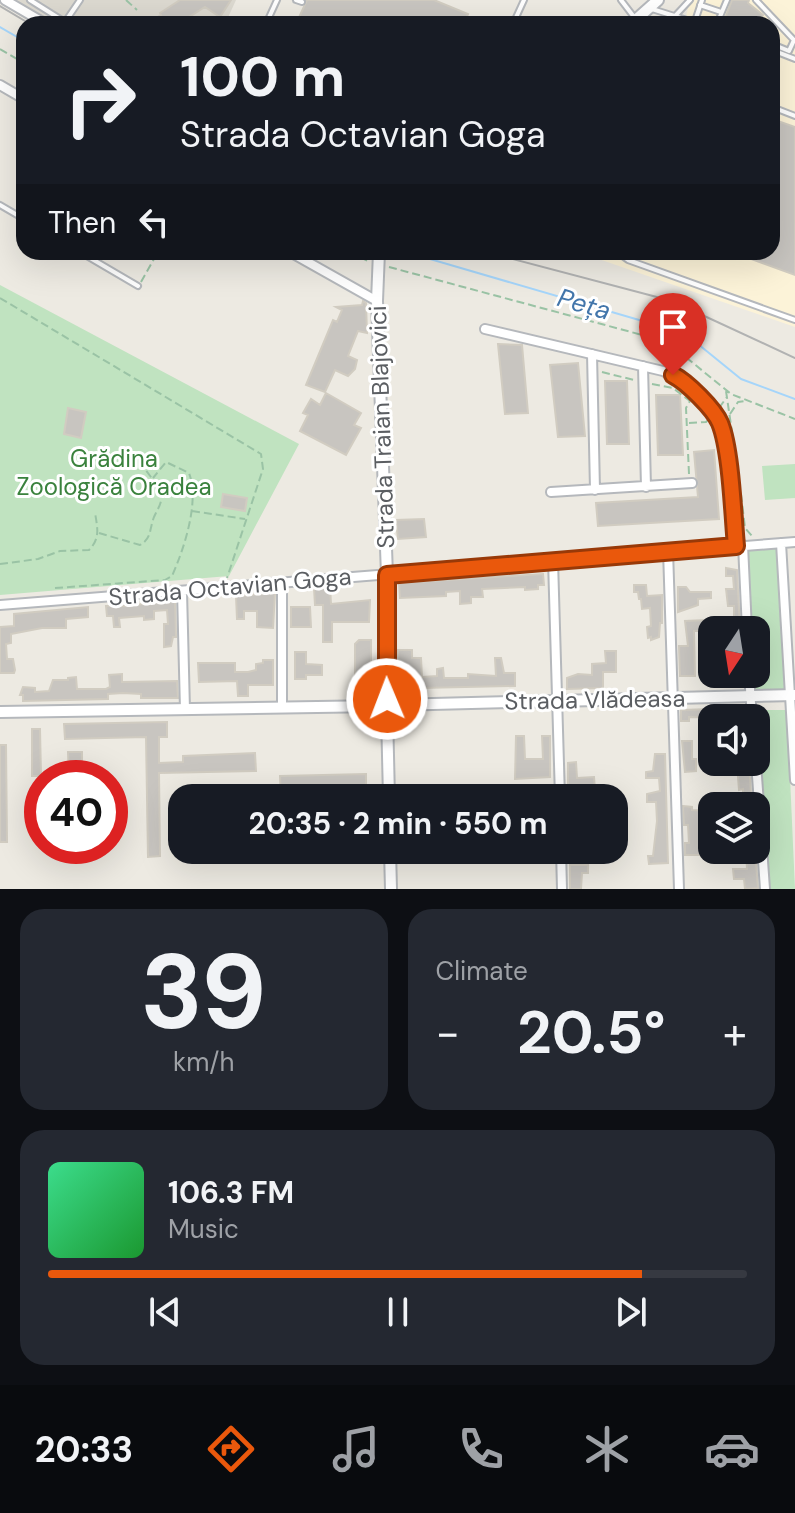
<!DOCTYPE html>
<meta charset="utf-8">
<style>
:root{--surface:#171b24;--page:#242831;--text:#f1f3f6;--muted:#9ea1a6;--line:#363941;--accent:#ea580c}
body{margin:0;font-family:"DM Sans",sans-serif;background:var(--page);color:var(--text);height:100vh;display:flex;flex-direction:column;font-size:30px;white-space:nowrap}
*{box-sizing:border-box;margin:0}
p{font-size:26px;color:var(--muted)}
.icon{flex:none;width:44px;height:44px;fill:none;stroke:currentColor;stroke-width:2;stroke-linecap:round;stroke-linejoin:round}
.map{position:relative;height:889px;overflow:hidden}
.drawer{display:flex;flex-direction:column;gap:20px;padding:20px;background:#0d0f14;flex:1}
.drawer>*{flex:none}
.hud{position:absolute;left:16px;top:16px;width:764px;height:244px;border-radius:24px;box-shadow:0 8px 32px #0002;background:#171b24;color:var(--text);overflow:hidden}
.needle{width:52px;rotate:192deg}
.buttons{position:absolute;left:698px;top:616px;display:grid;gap:16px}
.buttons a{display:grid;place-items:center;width:72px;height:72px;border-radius:16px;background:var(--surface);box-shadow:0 8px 32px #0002;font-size:40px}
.speed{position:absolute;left:24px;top:760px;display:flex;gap:16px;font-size:40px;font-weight:700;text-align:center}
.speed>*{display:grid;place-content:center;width:104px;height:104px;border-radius:50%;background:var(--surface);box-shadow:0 8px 32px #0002;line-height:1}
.speed .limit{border:12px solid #d22;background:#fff;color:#111}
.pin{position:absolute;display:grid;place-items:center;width:68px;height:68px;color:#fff;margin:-82px -34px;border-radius:50% 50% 50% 0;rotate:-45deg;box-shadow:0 0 8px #0007}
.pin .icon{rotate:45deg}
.me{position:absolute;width:88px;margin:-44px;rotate:359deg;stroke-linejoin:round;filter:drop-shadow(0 0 6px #0008)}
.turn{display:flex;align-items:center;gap:28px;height:168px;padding:0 32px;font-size:36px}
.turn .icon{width:104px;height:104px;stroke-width:2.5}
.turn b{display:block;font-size:56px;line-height:68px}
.then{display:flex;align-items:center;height:76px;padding:0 32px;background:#0003;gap:16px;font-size:30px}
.big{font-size:60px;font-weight:700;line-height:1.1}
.drawer .tile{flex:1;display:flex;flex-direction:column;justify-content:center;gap:12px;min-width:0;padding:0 28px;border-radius:24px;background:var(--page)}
.drawer .dial{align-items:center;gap:0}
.dial b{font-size:104px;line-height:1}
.song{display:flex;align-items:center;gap:24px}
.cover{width:96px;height:96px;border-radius:12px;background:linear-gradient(135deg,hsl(150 70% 55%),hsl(130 70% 35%))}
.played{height:8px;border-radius:4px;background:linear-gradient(90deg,var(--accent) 85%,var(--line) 85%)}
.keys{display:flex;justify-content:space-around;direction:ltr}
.heat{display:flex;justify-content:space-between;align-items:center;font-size:44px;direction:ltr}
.drawer .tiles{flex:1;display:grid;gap:20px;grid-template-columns:1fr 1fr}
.tile:last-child{grid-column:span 2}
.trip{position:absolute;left:168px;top:784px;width:460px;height:80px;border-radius:24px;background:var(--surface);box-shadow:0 8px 32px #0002;font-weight:700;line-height:80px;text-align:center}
.tabs{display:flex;height:128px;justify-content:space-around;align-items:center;background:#090b0e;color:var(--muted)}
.tabs .icon{width:56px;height:56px}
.tabs .current{color:var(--accent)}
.tabs b{font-size:36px;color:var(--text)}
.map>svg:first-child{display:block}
</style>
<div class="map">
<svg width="795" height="889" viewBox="0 0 795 889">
<rect width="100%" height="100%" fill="#edeae2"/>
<path fill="#fcf3d8" d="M690 0H795V327L590 256 592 252H772V24H684Z"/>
<path fill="#dcd9d0" d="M11 0H236L225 24H52Z"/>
<path fill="#c0e3c0" d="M0 285 299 444 229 576 0 595Z
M795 464V498L765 500 762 466Z
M781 543 790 695 751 697 749 674H756V630H747L743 545Z
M758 710H787L795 889H769Z"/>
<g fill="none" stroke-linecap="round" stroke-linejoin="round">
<path stroke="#a5d5fa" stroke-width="2" d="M0 27 24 41
M406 252 670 329 693 340 741 379 795 399"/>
</g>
<path fill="#c8c5c0" stroke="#d1ccc1" stroke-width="2" d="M180 0H231L220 17 205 7 178 24H157L154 19 161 15 160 13Z
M307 0H434L468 14 464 24H296Z
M732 0H749L748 3 763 15 758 24H739L726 16Z
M772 119 795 127V275L735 253 772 252Z
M363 301 366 303 367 333 358 331 348 356 357 360 355 369 348 376 335 370 325 392 306 385 333 320 337 322 342 310 336 307 362 305Z
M498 344 522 345 528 413 505 414Z
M578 363 585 436 558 437 550 365Z
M605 381H627L629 444H607Z
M326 393 361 413 354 425 361 428 346 455 300 431 308 415 303 413 311 399 320 405Z
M656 395H680L683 455H658Z
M68 408 86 412 81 438 64 434Z
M714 450 719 519 598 526 596 503 698 497 694 452Z
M223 494 247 498 245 511 221 507Z
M424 519 426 537 398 539 396 520Z
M726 568 737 570 740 630H734V606H728L726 589H734L733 576H726Z
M543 574 544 585H538V589L525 590V587L482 589 483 597H471V603L460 604V591L446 592V596L400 598 399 583Z
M634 585H646L647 596 662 595V623H660L659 637 651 640V637L648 638 647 627 651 626 650 608 642 609 641 599H639L638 592H634Z
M330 587 331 604 370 600 369 622H332V642H323V605H315L314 588Z
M678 587H686L690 592H711V598L698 599V605L678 612Z
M275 593 273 628 257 627V611H244V619H237L236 596Z
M175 600 176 637H173L171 646 164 647V624H168L167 610 154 611V619L144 620V616L119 618 120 627H114L113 616H107L106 606H127Z
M88 607V617L66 619V628H42L11 634V643L6 644 7 659H13L15 670 14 673H0V627L14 626V614Z
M291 607H310L311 627H291Z
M707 620 708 631H694L695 676H680L679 646H688L685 621Z
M359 640H371V676H355V644Z
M398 650H412V658H421L422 677 437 676V669L443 668 444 678H468V674L496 676 495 658H501L504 673H515V686L420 688 418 693 415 688 399 689Z
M605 651H616V672H603V688L567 689V678L578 674 592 675V664L606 663Z
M295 652H306V664L322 665V675H306V679H295Z
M263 660H273V685H248V696H238L237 681 199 682 198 663H235V672H248L256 670V664L263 663Z
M122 674V682L177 681 178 698H141V694L123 693 108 694V699L23 701V695H20L23 687 35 688V692L49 691 53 680H68V678L76 677 77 689H106L110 687 109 675Z
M744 708 745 715 732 716V718L689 717V721H681V710Z
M167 722V737H159V763L183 762V756L255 753 256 771 159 773 160 856 148 857 146 737 65 739 64 724Z
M32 729H40L41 776H32Z
M516 736H524L525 759H543L542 736H550V777L515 779Z
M682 741H692V759H696V771L685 772Z
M0 745H6L7 842H0Z
M68 752H82V778H69Z
M655 754H665L668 863 649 864 648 856H653L657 821 656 802H647V794L660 791 659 778H646V772L653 771Z
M576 762 577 778 594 777 595 789H568V763Z
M737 763H749L751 794H743V789L739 790Z
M366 774V798H281L280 776Z
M683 806 692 807V810L712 811V817H706L705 837H700L701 855H685V843H689L688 825H684Z
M746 850H755L758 888 745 889 744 879H734L733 869H747Z
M570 865H588V873H582L581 889H570Z"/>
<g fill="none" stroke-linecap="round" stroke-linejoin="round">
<g stroke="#b5b8bc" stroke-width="8">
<path id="service" d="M30 0 65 22 80 0
M296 0 302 2
M621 0 634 17
M756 0 794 40 789 51 772 44
M700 5 721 12
M652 9 700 24
M266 24 277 0
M513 24 524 0
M673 24 675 16 690 0
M694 24 702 0
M723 24 719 19 727 0
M772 50 795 59
M772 107 795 116
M0 205 24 219
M80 252 138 286
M617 252 628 260 795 320"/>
</g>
<g stroke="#b5b8bc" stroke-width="12">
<path id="minor" d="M5 0 46 24
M0 85 24 99
M290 252 377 301
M485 329 663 371C682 379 709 402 719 421 731 443 733 517 736 546
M592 354 595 490
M643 366 646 487
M551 492 692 483
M781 543 795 780
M743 545 747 630
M668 550 679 889
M553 560 560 798
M182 591 185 710
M0 605 795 542
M749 674 752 718
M282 707V583
M756 762 765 889
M561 850 562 889"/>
</g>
<g stroke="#b5b8bc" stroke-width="14">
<path id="tertiary" d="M631 24 658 0
M379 252 377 301 387 575V699
M394 705 795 695
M0 712 380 706
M387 713 389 798
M390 850 391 889"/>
</g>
<path stroke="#9ac3a5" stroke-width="2" stroke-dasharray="8 4" stroke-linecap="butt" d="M126 0 137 10
M0 49 24 63
M349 252 368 261
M389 267 646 336 677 350 731 394 795 419
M141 282 158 252
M0 298 261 454 263 469 227 578
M602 372 634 380
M652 384 673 388 690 401
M726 391 732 432
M719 408 727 397
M730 414 738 402 746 401
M689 423 706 422 709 419
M689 474 686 408 690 401
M741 494 745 528 753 537
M192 511 245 519
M99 533 140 545C152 538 149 530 154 517 158 508 162 504 162 492L145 469
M0 564 38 559 60 551 89 550C101 538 97 527 95 512
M55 588 165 580 172 576C184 549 200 501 189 473L166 462 153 478"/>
<use href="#service" stroke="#fff" stroke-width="4"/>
<use href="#minor" stroke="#fff" stroke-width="8"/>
<use href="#tertiary" stroke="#fff" stroke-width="10"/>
<path stroke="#b1b2b2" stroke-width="2" d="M0 6 30 24
M486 252 672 301 795 358"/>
</g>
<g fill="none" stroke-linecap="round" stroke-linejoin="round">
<g stroke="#983908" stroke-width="20">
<path id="route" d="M387 699V575L736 546C733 514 731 450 720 423 714 409 687 382 673 375"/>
</g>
<use href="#route" stroke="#ea580c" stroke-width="14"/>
</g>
<g text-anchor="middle" stroke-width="6" stroke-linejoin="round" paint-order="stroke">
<g font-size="24" fill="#5b5e62" stroke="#fff">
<text transform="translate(382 427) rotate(-92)" y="8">Strada Traian Blajovici</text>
<text transform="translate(230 587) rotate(-5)" y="8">Strada Octavian Goga</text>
<text transform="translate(595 700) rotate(-1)" y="8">Strada Vlădeasa</text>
</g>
<g font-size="24" fill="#3a823d" stroke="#fff">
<text x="114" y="467">Grădina<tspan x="114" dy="28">Zoologică Oradea</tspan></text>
</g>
<g font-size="26" font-style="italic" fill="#4376ab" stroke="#fff">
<text transform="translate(584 304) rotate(16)" y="9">Peța</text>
</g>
</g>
</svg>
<div class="buttons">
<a><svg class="needle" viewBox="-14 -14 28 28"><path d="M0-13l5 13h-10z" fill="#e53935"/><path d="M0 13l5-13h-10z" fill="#9ea1a6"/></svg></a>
<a><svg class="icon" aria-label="sound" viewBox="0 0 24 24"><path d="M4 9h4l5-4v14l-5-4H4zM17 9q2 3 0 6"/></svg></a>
<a><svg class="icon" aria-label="layers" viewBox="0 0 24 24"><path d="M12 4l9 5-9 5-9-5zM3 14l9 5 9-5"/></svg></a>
</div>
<div class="speed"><div class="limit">40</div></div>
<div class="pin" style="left:673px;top:375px;background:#d93025"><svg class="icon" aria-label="arrive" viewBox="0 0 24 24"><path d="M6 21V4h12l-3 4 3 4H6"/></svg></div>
<svg class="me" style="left:387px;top:699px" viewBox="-20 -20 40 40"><circle r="17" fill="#ea580c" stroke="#fff" stroke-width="3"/><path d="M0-11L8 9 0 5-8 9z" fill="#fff"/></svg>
<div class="trip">20:35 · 2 min · 550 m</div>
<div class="hud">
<div class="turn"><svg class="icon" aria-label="right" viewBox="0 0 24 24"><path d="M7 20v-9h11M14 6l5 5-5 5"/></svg><div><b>100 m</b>Strada Octavian Goga</div></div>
<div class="then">Then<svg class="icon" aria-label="left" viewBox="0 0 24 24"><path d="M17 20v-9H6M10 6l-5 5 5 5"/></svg></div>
</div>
</div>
<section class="drawer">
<div class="tiles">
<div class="tile dial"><b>39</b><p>km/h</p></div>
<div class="tile"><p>Climate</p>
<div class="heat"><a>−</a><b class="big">20.5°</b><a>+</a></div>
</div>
<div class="tile">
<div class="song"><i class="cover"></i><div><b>106.3 FM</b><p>Music</p></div></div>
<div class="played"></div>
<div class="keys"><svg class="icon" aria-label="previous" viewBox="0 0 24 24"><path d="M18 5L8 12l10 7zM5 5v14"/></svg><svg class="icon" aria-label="pause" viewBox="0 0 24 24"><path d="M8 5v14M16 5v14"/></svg><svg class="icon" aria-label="next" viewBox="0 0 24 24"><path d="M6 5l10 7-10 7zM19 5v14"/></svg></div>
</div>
</div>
</section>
<nav class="tabs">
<b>20:33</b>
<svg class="icon current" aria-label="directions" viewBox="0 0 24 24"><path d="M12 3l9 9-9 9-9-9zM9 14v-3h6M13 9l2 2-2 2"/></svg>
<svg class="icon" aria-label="music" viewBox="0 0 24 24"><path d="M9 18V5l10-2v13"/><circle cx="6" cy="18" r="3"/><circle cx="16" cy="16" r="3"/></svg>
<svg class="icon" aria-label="phone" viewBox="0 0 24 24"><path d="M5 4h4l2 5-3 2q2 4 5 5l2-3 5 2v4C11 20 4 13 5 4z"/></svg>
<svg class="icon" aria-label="climate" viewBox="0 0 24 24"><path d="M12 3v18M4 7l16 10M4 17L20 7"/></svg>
<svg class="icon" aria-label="car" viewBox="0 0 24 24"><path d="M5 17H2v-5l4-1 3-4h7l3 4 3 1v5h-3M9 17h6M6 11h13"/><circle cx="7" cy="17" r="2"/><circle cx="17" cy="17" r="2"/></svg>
</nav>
